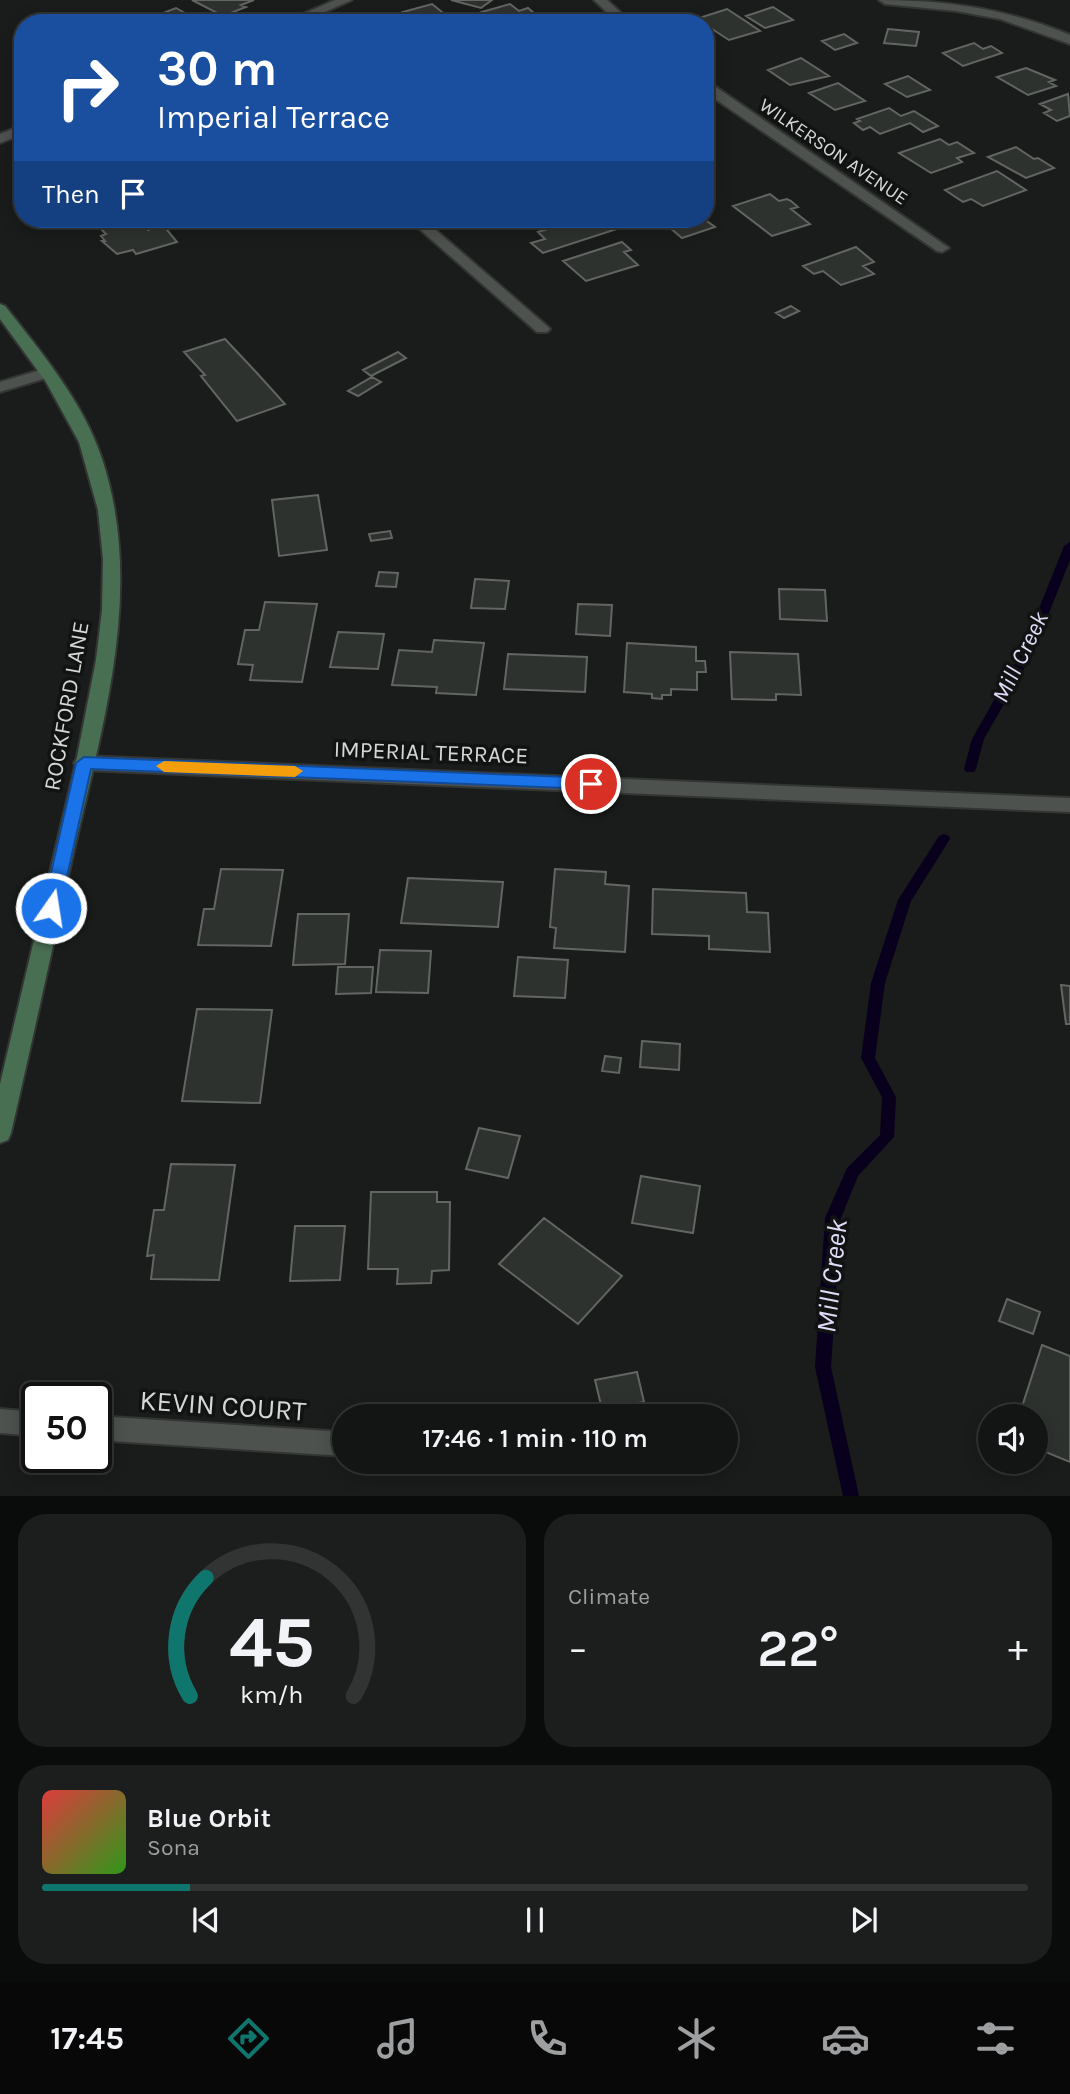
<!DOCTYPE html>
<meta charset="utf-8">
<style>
:root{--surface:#131514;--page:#1c1e1d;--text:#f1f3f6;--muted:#9d9fa0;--line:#323434;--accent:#0f766e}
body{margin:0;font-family:Karla,sans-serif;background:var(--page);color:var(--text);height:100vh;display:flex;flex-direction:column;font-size:26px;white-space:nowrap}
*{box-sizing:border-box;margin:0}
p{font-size:23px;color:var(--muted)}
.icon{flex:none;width:38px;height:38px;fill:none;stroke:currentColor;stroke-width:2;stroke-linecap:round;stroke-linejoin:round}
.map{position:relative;height:1496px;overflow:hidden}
.sheet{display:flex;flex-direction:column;gap:18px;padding:18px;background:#0a0c0b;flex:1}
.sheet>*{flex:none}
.banner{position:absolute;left:14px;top:14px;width:700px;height:214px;border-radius:28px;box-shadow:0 4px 18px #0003,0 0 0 2px var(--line);background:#1a4fa0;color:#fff;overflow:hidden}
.buttons{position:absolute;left:978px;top:1404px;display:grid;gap:14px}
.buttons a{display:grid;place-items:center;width:70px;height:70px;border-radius:50%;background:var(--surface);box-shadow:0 4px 18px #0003,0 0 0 2px var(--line);font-size:35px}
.speed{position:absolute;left:21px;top:1382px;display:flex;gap:14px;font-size:35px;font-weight:700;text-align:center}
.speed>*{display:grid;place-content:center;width:91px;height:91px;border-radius:50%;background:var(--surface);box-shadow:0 4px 18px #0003,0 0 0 2px var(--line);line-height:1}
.speed .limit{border:4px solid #111;border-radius:10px;background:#fff;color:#111}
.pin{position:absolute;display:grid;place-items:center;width:60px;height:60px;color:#fff;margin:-30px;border:4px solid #fff;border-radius:50%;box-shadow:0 2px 7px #0007}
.me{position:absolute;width:77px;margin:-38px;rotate:13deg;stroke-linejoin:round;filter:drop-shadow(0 0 5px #0008)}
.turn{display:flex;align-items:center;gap:24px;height:147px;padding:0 28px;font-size:32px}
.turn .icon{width:91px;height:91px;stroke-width:2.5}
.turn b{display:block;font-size:49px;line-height:60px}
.then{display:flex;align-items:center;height:66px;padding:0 28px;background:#0003;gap:14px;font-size:26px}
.big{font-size:52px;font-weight:600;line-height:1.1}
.sheet .tile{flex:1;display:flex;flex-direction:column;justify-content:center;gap:10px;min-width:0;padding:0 24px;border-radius:28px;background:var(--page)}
.sheet .dial{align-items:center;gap:0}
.dial svg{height:182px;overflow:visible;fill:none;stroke:var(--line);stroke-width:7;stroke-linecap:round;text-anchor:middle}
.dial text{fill:var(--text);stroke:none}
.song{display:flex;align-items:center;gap:21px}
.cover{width:84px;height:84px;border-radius:10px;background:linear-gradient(135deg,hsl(0 70% 55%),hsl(110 70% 35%))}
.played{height:7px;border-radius:4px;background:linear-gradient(90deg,var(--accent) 15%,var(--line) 15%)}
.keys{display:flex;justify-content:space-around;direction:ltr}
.heat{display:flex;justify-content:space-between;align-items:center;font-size:38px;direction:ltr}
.sheet .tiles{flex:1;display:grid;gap:18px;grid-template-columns:1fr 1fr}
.tile:last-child{grid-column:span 2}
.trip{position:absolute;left:332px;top:1404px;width:406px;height:70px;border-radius:35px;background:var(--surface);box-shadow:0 4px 18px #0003,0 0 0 2px var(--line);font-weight:600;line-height:70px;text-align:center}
.dock{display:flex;height:112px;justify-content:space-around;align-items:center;background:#080808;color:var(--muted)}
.dock .icon{width:49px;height:49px}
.dock .on{color:var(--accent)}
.dock b{font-size:32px;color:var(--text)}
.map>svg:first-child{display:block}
</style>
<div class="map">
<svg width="1070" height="1496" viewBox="0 0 1070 1496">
<rect width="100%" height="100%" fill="#191c1a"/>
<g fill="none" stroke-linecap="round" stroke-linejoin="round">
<path fill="#09001d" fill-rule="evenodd" d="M1070 542V560L1034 651 984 739 976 769 974 772H966L964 769 972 739 1022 651 1064 546Z
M944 834 949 836 950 839 911 901 885 983 875 1058 896 1097 894 1137 858 1176 841 1218 831 1367 859 1496H843L815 1367 825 1218 847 1168 880 1135 882 1097 861 1058 871 983 898 900 939 836Z"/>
</g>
<path fill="#2e322f" stroke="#626562" stroke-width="2" d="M192 0H254L241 5 246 7 223 16Z
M451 0H492L481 8Z
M432 4 448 17 417 23 403 12Z
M510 4 519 11 528 8 535 14 528 16 536 21 497 23 482 12Z
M773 7 793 20 765 28 746 16Z
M176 8 203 23H150L145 20Z
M727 9 747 22 760 31 729 40 712 29 705 31V23L690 21Z
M888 29 919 32 916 46 884 43Z
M844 34 857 43 835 50 822 41Z
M974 43 983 49 991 46 1002 53 963 66 943 53Z
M801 58 829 76 790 85 768 70Z
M1026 68 1055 80 1049 82 1056 86 1028 95 997 77Z
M908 76 930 90 907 97 885 84Z
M838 83 865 101 835 110 809 93Z
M1068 94 1070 116 1057 121 1044 113 1051 110 1040 104Z
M889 108 901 116 914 111 938 126 923 132 910 123 880 134 870 127 863 130 854 123 860 121 857 119Z
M940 139 949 145 957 142 974 153 957 158 962 162 931 173 899 153Z
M1016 147 1034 159 1038 158 1054 168 1026 178 988 157Z
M997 171 1026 190 983 206 971 199 963 202 945 190Z
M770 194 779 201 787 199 791 201 798 207 791 209 810 224 772 236 733 206Z
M126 219H131L137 225 143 223 148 230 163 225 177 242 136 254 133 250 117 254 102 241H105L101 236 106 234 99 227Z
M579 219H626L632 224 543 253 531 243 545 239 538 232Z
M670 219H704L715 227 682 238 662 221Z
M622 242 631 250 624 252 638 265 586 281 563 261Z
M856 247 874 262 863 266 874 274 841 285 823 271 814 274 803 266Z
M791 306 799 311 784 318 776 313Z
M225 339 256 372 285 404 237 421 201 376 205 375 184 352Z
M398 352 406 358 371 376 363 370Z
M372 377 381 382 358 396 348 391Z
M318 495 327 550 279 556 272 500Z
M390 531 392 538 371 541 369 534Z
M379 572 398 573 396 587 376 586Z
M475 579 509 581 505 609 471 608Z
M779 589 825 590 827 621 780 619Z
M265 602 317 604 302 682 250 680 253 665 238 664 245 630H259Z
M578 604 612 605 610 636 576 634Z
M338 632 384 634 378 669 330 667Z
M434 640 484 643 476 695 436 693 437 687 392 685 399 650 432 652Z
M627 643 696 647V661H705L706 672H697V690L671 689V695H662V699L652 698V694L624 692Z
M730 652 798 654 801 695 776 694V700L732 699Z
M508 654 587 657 585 692 504 689Z
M221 869 283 870 271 946 198 945 204 909H214Z
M555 869 606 872 605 884 629 886 625 952 554 948 556 928 550 927Z
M408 878 503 882 498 927 401 923Z
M653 889 746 893 747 912 768 913 770 952 709 949V936L652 934Z
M298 914H349L345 964 293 965Z
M380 950 431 951 428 993 376 992Z
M518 957 568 960 565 998 514 996Z
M338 967H373L371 993 336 994Z
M1061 985 1070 986V1024H1066Z
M197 1009 272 1010 260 1103 182 1101Z
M642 1041 680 1044 679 1070 640 1067Z
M605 1056 621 1058 619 1073 602 1071Z
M479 1128 520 1136 508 1178 466 1169Z
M171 1164 235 1165 219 1280 151 1279 154 1255 147 1256 154 1210H164Z
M641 1176 700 1186 693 1233 632 1223Z
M371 1192H437V1202H450L449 1270 432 1271 431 1283 397 1284 398 1269H368Z
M544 1218 622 1276 578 1324 499 1264Z
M295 1226H345L340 1280 290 1281Z
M1007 1299 1040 1312 1033 1334 999 1321Z
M1042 1345 1070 1356V1462L1036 1448V1416H1019Z
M637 1372 644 1402 602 1409 595 1380Z"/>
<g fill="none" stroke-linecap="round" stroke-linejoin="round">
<g stroke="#333533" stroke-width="4">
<path id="service" d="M47 368 53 370 55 373 53 376 0 392V382Z"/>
</g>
<g stroke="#333533" stroke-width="4">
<path id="minor" d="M335 0H352L300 23H282Z
M594 0H607L632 23H618Z
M879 0C945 0 1009 9 1070 35V44L1000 19 956 11 885 4Z
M705 82 710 83 949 248 942 252 937 251 705 92Z
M23 125V134L0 143V134Z
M408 219H423L547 326 550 329 547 332H537Z
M84 756 1070 798V812L84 770 77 768 74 763 77 758Z
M0 1409 37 1412V1436L0 1433Z
M96 1416 345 1432V1456L96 1440Z"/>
</g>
<g stroke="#333533" stroke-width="4">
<path id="secondary" d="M0 304 5 306C42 353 85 404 103 462 145 593 101 730 72 859 52 950 32 1042 11 1133L8 1140 0 1143V1084L76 762 96 660 102 610 103 559 98 510 79 442 46 382 0 319Z"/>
</g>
<use href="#service" fill="#4e524f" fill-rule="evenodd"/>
<use href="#minor" fill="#4e524f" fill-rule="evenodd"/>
<use href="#secondary" fill="#496f53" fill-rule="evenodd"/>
</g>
<path fill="#1a73e8" stroke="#114b97" stroke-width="2" d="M84 757 591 778 599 784 591 789 91 769 60 908 57 913H45L43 908 76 763Z"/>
<path fill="#f59e0b" d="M164 761 295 766 303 771 295 777 164 772 156 766Z"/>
<g text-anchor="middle" stroke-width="7" stroke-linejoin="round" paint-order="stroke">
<g font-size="19" fill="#d5d7d5" stroke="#101311">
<text transform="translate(834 151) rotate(34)" y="7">WILKERSON AVENUE</text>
</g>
<g font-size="23" fill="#d5d7d5" stroke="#101311">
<text transform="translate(66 706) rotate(-80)" y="8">ROCKFORD LANE</text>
<text transform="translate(431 752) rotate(2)" y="8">IMPERIAL TERRACE</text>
</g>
<g font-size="24" font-style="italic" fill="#e1dbf8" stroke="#101311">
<text transform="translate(1020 657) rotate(-64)" y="8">Mill Creek</text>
</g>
<g font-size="28" font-style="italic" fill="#e1dbf8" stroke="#101311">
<text transform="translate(831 1276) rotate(-84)" y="10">Mill Creek</text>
</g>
<g font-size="28" fill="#d5d7d5" stroke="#101311">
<text transform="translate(223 1405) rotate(4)" y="10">KEVIN COURT</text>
</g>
</g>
</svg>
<div class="buttons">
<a><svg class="icon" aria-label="sound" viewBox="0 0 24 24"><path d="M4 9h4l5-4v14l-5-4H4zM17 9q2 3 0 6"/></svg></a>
</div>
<div class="speed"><div class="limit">50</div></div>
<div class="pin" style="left:591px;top:784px;background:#d93025"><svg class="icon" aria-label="arrive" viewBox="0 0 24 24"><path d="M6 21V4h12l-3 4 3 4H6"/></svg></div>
<svg class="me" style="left:51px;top:908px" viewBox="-20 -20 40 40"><circle r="17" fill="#1a73e8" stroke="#fff" stroke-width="3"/><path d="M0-11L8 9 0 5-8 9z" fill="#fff"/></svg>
<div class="trip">17:46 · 1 min · 110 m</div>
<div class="banner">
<div class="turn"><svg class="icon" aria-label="right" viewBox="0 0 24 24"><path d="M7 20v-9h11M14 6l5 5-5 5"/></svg><div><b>30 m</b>Imperial Terrace</div></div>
<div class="then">Then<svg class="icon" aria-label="arrive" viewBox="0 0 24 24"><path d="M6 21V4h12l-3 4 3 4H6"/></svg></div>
</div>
</div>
<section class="sheet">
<div class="tiles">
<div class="tile dial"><svg viewBox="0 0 100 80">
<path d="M14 69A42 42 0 1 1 86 69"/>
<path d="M14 69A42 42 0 0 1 21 17" stroke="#0f766e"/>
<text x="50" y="56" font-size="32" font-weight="700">45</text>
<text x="50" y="72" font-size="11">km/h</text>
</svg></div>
<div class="tile"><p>Climate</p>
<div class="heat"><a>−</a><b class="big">22°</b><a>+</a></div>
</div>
<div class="tile">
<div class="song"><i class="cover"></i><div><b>Blue Orbit</b><p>Sona</p></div></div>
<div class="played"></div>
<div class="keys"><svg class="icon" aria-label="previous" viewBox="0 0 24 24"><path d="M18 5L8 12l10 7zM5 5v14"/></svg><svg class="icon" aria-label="pause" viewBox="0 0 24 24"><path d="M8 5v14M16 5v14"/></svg><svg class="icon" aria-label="next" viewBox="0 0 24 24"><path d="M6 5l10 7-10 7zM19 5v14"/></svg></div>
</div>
</div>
</section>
<nav class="dock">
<b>17:45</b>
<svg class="icon on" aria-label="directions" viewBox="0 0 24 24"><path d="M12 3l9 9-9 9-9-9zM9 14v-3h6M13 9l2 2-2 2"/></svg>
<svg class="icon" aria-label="music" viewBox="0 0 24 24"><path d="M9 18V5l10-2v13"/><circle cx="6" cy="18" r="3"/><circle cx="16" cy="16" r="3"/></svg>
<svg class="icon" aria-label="phone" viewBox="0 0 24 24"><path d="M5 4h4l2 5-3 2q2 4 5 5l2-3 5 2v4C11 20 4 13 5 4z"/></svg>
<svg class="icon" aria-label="climate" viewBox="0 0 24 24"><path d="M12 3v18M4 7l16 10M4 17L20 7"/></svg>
<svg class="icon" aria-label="car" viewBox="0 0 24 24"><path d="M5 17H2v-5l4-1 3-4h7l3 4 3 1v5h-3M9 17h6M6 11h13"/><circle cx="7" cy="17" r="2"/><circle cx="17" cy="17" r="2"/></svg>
<svg class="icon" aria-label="filters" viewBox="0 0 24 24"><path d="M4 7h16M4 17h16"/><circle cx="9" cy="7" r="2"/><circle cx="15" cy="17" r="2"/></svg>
</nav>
